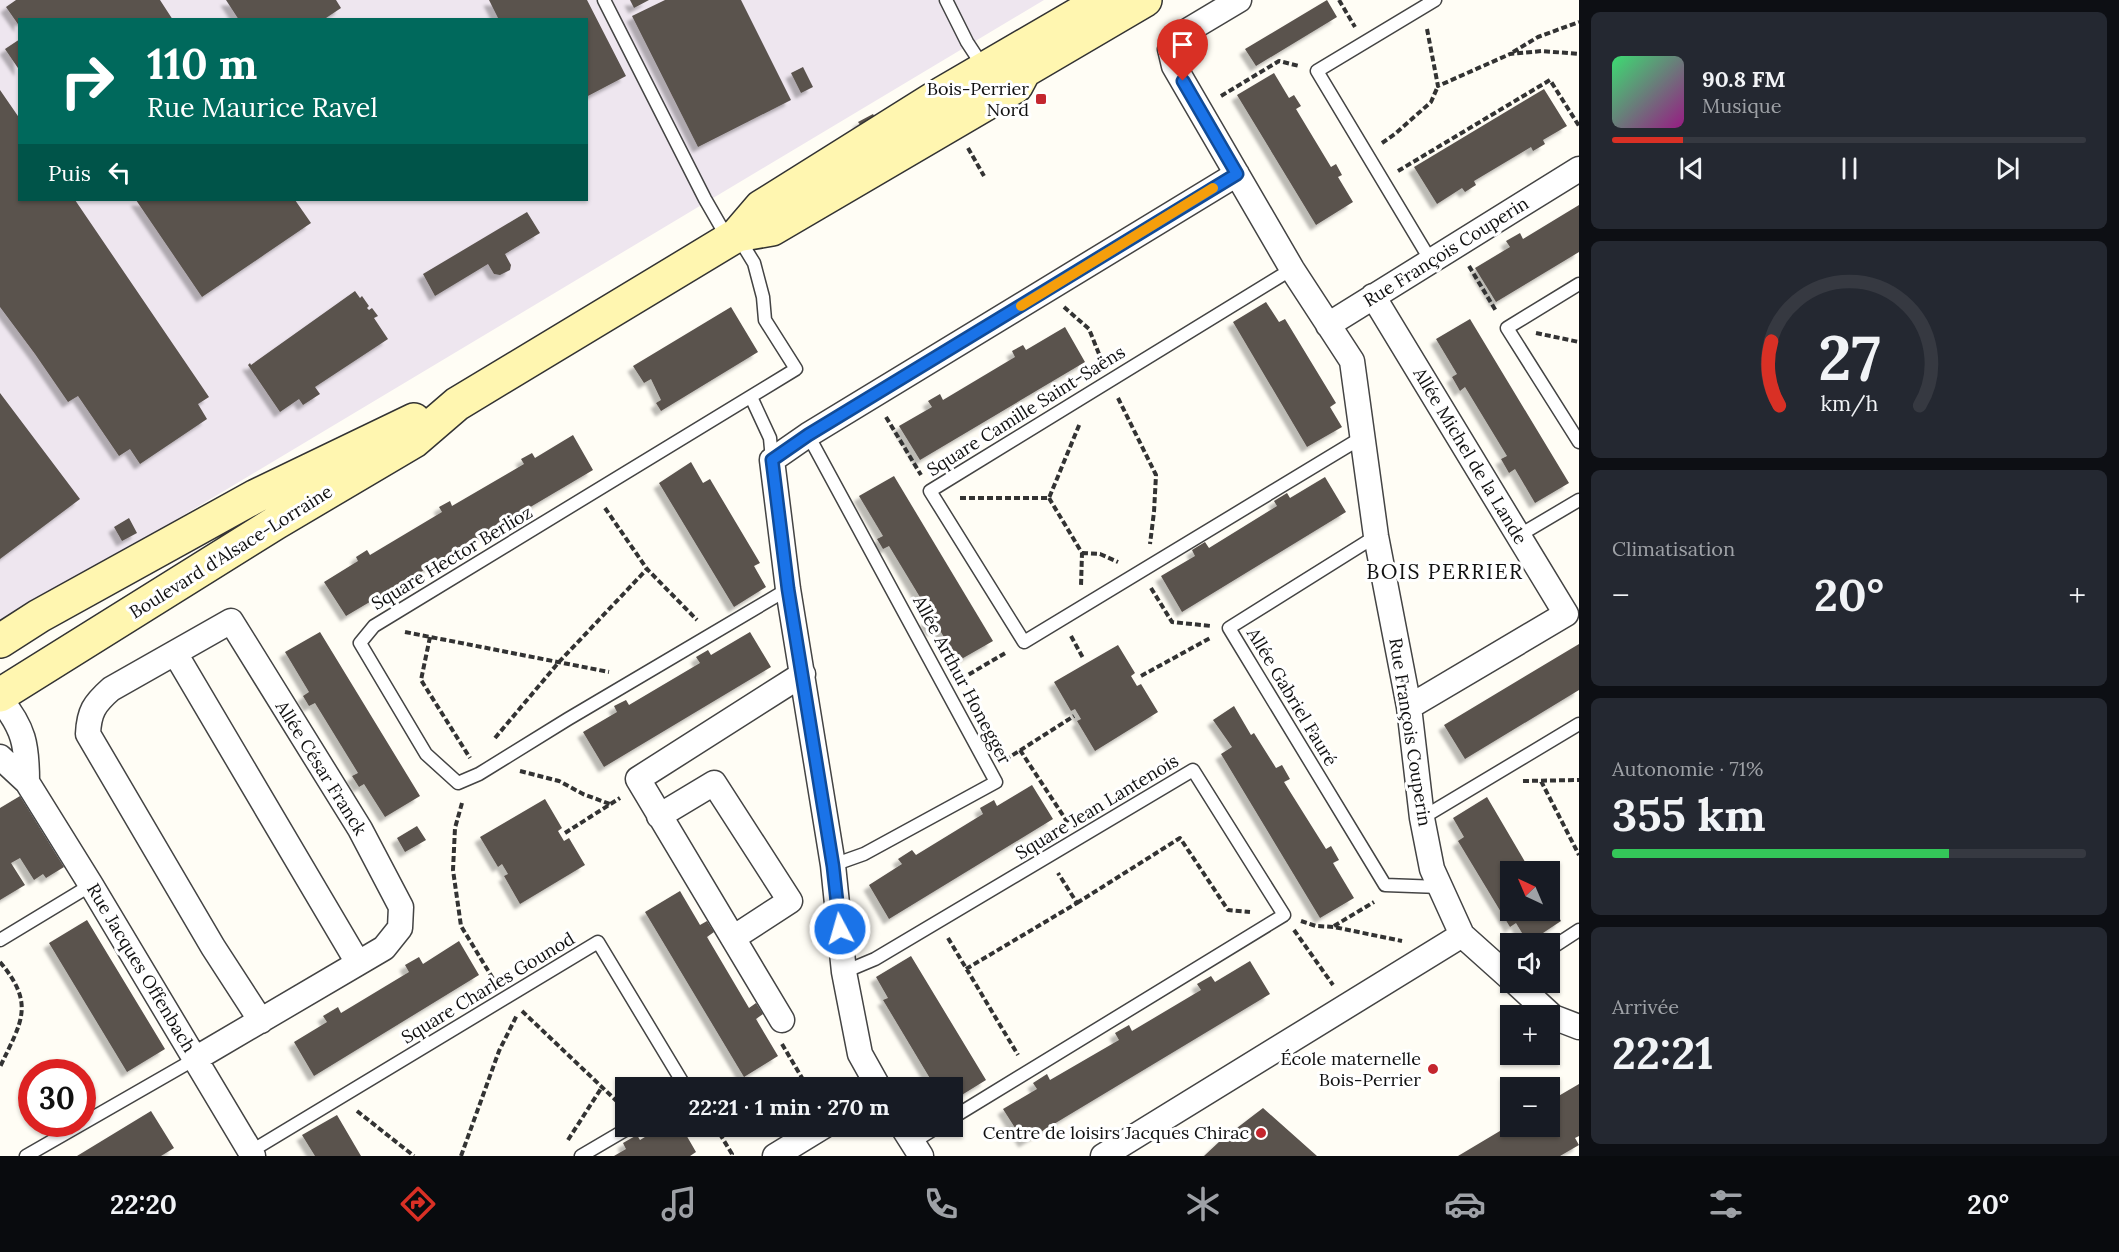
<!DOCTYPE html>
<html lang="fr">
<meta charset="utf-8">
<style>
:root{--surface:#171b24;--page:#242831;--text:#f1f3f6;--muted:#9ea1a6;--line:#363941;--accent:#d93025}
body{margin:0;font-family:Lora,serif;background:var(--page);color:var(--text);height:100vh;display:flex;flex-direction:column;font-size:22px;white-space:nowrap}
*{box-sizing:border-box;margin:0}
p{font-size:20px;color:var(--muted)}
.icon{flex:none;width:33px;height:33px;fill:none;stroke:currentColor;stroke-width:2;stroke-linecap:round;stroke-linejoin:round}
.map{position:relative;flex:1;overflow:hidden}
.drawer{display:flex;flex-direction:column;gap:12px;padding:12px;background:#0d0f14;width:540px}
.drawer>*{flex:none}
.banner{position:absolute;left:18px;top:18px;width:570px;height:183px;border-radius:0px;box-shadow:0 2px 4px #0004;background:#00695c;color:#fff;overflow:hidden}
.needle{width:39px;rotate:316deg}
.buttons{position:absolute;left:1500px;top:861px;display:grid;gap:12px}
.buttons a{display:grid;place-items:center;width:60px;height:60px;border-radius:0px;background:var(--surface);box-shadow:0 2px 4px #0004;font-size:30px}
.speed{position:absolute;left:18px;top:1059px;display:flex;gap:12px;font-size:30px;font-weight:700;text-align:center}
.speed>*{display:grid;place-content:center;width:78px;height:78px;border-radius:50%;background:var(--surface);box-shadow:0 2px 4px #0004;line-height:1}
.speed .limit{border:9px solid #d22;background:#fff;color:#111}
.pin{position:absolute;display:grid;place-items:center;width:51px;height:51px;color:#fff;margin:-62px -26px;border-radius:50% 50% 50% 0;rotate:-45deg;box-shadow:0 0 6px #0007}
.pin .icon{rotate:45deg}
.me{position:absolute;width:66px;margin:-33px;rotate:354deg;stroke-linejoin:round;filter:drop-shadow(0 0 4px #0008)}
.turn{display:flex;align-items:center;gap:21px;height:126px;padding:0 30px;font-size:27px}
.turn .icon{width:78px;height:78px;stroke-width:2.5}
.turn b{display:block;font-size:42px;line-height:51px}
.then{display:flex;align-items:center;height:57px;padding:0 30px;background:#0003;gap:12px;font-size:22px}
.big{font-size:45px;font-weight:700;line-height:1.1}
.drawer .card{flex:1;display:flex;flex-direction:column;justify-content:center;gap:9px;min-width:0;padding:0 21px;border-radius:9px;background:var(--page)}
.drawer .dial{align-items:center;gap:0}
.dial svg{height:156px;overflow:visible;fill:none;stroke:var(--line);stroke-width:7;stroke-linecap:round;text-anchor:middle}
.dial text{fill:var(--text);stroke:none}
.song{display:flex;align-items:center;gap:18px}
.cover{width:72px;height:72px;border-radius:9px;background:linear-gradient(135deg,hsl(140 70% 55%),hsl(310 70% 35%))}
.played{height:6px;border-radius:3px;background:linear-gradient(90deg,var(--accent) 15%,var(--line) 15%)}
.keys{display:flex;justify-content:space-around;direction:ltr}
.heat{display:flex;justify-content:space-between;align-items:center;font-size:33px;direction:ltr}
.charge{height:9px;border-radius:4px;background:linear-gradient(90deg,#34c759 71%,var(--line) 0)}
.trip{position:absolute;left:615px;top:1077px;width:348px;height:60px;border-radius:0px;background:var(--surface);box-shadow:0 2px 4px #0004;font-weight:700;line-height:60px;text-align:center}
.dock{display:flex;height:96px;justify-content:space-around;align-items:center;background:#090b0e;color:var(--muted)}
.dock .icon{width:42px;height:42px}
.dock .on{color:var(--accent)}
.dock b{font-size:27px;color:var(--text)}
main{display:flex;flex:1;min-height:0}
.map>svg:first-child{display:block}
</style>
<main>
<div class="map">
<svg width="1579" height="1156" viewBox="0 0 1579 1156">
<defs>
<filter id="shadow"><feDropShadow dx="-5.5" dy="5.5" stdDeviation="1.5" flood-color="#0004"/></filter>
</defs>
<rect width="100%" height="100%" fill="#fffdf5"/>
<path fill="#eee6ef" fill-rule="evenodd" d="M0 0H1044L0 625ZM20 20H586V200H20Z"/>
<path fill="#5a524d" filter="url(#shadow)" d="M16 0H160L173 20H20V27L6 7Z
M226 0H336L341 8 323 20H239Z
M489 0H587L626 76 586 97V20H499Z
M630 0H649L634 8Z
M665 0H741L791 100 698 147 632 16Z
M1327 0 1337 17 1256 66 1245 49Z
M20 39V71L5 49Z
M803 67 813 87 801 93 791 73Z
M1274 73 1289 98 1294 95 1301 106 1296 109 1331 167 1336 164 1342 175 1338 177 1353 202 1316 225 1237 95Z
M1544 89 1567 126 1543 140 1545 144 1533 151 1531 147 1474 181 1476 185 1465 192 1462 188 1437 204 1414 167Z
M0 90 20 119V200H75L209 397 198 404 207 419 140 464 130 449 119 456 78 396 68 402 35 354 0 307Z
M873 114 876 119 862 127 858 122Z
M136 200H295L311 223 202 297Z
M1579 205V252L1496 302 1475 268 1510 247 1506 241 1520 233 1523 239Z
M527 212 540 233 505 254 511 265 510 270 500 275 494 274 488 264 435 296 423 274Z
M355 291 360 298 362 296 369 306 367 308 369 310 372 308 378 316 374 318 388 339 315 387 320 394 303 405 299 399 280 412 248 365 250 363 251 365Z
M1266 302 1279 322 1285 319 1336 403 1330 407 1342 427 1307 447 1233 322Z
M731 307 758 352 661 411 656 403 661 400 651 379 644 383 633 366Z
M1470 319 1569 483 1535 503 1515 469 1509 473 1501 459 1507 456 1465 387 1460 391 1452 377 1457 374 1436 339Z
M1065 327 1085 362 920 460 899 426 932 407 928 401 940 394 943 400 1015 357 1012 351 1023 345 1026 350Z
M0 393 80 499 0 559Z
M573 435 593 470 346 616 324 582 358 561 356 557 367 550 370 555 442 512 439 507 450 501 452 506 524 464 521 459 532 453 535 458Z
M691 462 703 483 710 479 760 563 754 566 766 587 734 607 659 483Z
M894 476 993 641 958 661 938 627 932 631 925 621 932 617 889 546 883 549 877 539 883 536 859 496Z
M1325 477 1346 512 1182 612 1161 576 1195 556 1192 550 1205 542 1209 548 1277 506 1274 501 1287 493 1290 498Z
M129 518 137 533 122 541 114 527Z
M320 632 420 796 385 817 364 784 359 787 352 776 358 773 315 703 309 706 303 696 309 692 285 652Z
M750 632 771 667 604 767 583 732 617 712 614 706 626 700 629 705 700 663 696 657 708 650 711 655Z
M1579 644V690L1465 759 1444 725Z
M1118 645 1135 673 1131 676 1137 686 1141 684 1158 712 1095 751 1077 721 1081 719 1075 709 1071 711 1054 682Z
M1234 706 1251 735 1254 733 1276 768 1282 765 1290 779 1284 782 1326 849 1331 846 1339 860 1333 863 1354 898 1320 918 1221 754 1232 747 1213 720Z
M1032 785 1053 819 889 919 869 885 902 864 898 859 912 850 916 855 983 814 980 808 994 800 997 806Z
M20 796 64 867 46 878 43 874 34 880 20 858 11 863 25 885 0 900V808Z
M1487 797 1531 872H1510V910H1550V902L1561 921 1528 943 1516 923 1510 927 1458 841 1464 837 1453 818Z
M545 799 562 828 558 831 564 841 569 838 585 865 520 904 504 876 508 874 502 864 498 867 480 837Z
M417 826 426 840 405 852 397 838Z
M680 891 700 925 707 921 714 932 707 937 749 1008 756 1003 763 1014 756 1019 778 1056 744 1077 645 912Z
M87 920 165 1049 127 1072 49 943Z
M459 941 479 975 314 1076 294 1042 327 1022 323 1016 338 1007 341 1013 409 972 405 965 419 957 423 964Z
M911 956 986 1080 952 1101V1088H943L939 1081 934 1085 883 1000 888 998 876 977Z
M1250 961 1270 994 1024 1142 1003 1109 1037 1089 1033 1083 1047 1074 1050 1080 1119 1040 1115 1033 1129 1025 1132 1031 1201 990 1197 984 1211 976 1215 982Z
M1579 1084V1136L1575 1138 1579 1145 1560 1156H1458L1510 1125V1126H1550V1101Z
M1263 1108 1317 1156H1204L1220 1141Z
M151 1111 174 1148 161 1156H77Z
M337 1115 361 1156H315L302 1135Z
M663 1126H681L696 1152 690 1156H614L626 1149 623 1143 637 1135 640 1140Z"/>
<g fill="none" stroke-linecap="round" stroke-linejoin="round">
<g stroke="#444" stroke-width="15">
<path id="service" d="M604 0 705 199 728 239
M946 0 967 42 984 68
M738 237 754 263 763 297 765 320 796 369 374 626 360 643 426 754 458 783 479 774 568 719 788 589
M1431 261 1317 71 1435 0
M1292 269 930 491 1024 642 1361 438
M1579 284 1507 328 1579 442
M751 397 770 438 772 460
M808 435 996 782 864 854 833 865
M1376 536 1229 628 1385 885 1440 887
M1518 536 1579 500
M1422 818 1579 724
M0 940 91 885
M1550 949 1579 930
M844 972 875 959 1193 770 1284 915 952 1118
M912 1143 939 1126
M248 1153 598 942 686 1088
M26 1156 195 1059
M581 1156 632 1126"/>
</g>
<g stroke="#444" stroke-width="27">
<path id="minor" d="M1239 0 1182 34 1170 49 1174 66 1292 269 1352 361 1376 536 1409 707 1422 818 1432 869 1462 935
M1373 296 1566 614 1409 707
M1328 325 1579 169
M175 653 358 963
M0 699C24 728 27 745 27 782
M0 757 27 782 91 885 253 1156
M659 816 714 783 790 901 733 938
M1515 982 1553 1017 1579 1027
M782 1020 638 779 803 674
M195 1059 384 948 400 928 401 907 360 829 231 621 111 689C94 704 89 712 88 734L213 947 261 1021
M879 1088 860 1054 844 972 833 865 788 589 772 460 808 435 1237 174
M902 1126 921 1156
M775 1156 824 1126
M1103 1156 1462 935 1510 978"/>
</g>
<g stroke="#333" stroke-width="36">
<path id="secondary" d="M737 235 772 229 1016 86 1024 71 1145 0
M0 641 39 616 256 496 414 420
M0 695 277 522 414 441 457 404 737 235 761 207 943 93 1103 0"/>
</g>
<path stroke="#333" stroke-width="4" stroke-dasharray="6 3" stroke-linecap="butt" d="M1339 0 1355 27
M1427 29 1438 86 1510 54 1542 51 1579 54
M1513 52 1538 37 1579 22
M1221 96 1279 61 1299 66
M1382 143 1395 134 1431 102 1438 86
M968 148 984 176
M1398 171 1550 80 1579 126
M1469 266 1496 311
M1064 307 1089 329 1103 364
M1536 333 1579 342
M1118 398 1156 475 1154 512 1150 544
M886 417 921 475
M960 498H1049L1080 423
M1049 498 1082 553 1081 586
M605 508 647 569 697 620
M1082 553 1100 554 1118 562
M1151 588 1172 622 1211 626
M405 632 609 672
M1071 636 1083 658
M430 637 421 680 470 758
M1141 676 1212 637
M961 679 1007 652
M495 738 559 662 647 569
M1020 750 1068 823
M1005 760 1074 716
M520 771 559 781 583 794 610 804
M1523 781 1579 780
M1541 781 1579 855
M462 803 455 828 453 870 461 926 495 982
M565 833 620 798
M1077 903 1180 838 1228 910 1250 912
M1301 921 1316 926 1334 927 1402 941
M1334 926 1374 902
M1294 930 1333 985
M948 938 1018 1055
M0 962C36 1005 21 1022 0 1067
M966 969 1077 903 1058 873
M522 1011 625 1109
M782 1044 808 1088
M357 1111 414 1156
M715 1126 732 1154 731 1156
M568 1140 602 1087
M461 1156 499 1051 517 1015"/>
<use href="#service" stroke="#fff" stroke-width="12"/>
<use href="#minor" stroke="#fff" stroke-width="24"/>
<use href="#secondary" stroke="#fff6b0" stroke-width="33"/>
</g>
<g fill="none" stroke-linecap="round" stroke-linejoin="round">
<g stroke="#114b97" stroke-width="15">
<path id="route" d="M840 929 833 866 788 589 772 460 808 435 1237 174 1183 81"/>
</g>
<use href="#route" stroke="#1a73e8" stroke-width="10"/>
<path stroke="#f59e0b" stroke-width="10" d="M1021 306 1213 188"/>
</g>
<g fill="#c4262e" stroke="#fff" stroke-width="2">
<rect x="1035" y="93" width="12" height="12" rx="3"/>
<circle cx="1433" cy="1069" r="6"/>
<circle cx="1261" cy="1133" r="6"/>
</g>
<g text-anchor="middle" stroke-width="6" stroke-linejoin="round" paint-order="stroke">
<g font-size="18" fill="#111" stroke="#fff" text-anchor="end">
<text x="1029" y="95">Bois-Perrier<tspan x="1029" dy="21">Nord</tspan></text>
<text x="1421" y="1065">École maternelle<tspan x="1421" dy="21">Bois-Perrier</tspan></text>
<text x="1249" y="1139">Centre de loisirs Jacques Chirac</text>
</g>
<g font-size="18" fill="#111" stroke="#fff">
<text transform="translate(1446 252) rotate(-32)" y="6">Rue François Couperin</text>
<text transform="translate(1026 411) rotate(-32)" y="6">Square Camille Saint-Saëns</text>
<text transform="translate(1470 456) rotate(59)" y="6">Allée Michel de la Lande</text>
<text transform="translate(231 552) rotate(-32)" y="6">Boulevard d'Alsace-Lorraine</text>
<text transform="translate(452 558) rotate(-31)" y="6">Square Hector Berlioz</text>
<text transform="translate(962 680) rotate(62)" y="6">Allée Arthur Honegger</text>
<text transform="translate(1292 697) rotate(59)" y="6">Allée Gabriel Fauré</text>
<text transform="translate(1410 732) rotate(81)" y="6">Rue François Couperin</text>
<text transform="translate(321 768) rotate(58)" y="6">Allée César Franck</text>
<text transform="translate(1097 807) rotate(-31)" y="6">Square Jean Lantenois</text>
<text transform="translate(141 968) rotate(59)" y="6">Rue Jacques Offenbach</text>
<text transform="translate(488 988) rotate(-31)" y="6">Square Charles Gounod</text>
</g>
<g font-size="21" letter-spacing="1.5" fill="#111" stroke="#fff">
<text x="1445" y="579">BOIS PERRIER</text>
</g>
</g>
</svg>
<div class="buttons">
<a><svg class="needle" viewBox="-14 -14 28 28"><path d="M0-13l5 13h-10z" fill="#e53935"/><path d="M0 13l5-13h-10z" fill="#9ea1a6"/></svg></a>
<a><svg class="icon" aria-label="sound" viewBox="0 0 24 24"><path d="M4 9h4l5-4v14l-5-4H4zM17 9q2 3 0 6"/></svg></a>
<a>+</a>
<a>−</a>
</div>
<div class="speed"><div class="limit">30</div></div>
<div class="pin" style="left:1183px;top:81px;background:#d93025"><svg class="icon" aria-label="arrive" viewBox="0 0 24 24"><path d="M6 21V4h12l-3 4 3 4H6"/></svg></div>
<svg class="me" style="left:840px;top:929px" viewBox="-20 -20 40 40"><circle r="17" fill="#1a73e8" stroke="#fff" stroke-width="3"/><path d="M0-11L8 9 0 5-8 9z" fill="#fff"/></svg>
<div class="trip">22:21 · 1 min · 270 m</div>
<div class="banner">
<div class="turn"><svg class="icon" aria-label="right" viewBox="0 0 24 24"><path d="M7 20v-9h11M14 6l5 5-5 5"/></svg><div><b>110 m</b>Rue Maurice Ravel</div></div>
<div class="then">Puis<svg class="icon" aria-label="left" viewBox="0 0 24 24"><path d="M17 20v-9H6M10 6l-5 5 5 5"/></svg></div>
</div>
</div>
<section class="drawer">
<div class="card">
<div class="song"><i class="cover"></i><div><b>90.8 FM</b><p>Musique</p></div></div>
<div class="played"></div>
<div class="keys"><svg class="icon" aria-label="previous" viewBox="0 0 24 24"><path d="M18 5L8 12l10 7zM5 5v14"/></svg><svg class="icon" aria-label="pause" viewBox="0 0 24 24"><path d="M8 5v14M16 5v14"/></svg><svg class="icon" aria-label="next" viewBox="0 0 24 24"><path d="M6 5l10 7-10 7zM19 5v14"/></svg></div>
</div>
<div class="card dial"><svg viewBox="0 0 100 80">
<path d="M14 69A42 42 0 1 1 86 69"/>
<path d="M14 69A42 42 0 0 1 10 36" stroke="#d93025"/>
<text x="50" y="56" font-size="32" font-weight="700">27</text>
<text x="50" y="72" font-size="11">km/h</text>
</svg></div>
<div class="card"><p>Climatisation</p>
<div class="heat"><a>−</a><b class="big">20°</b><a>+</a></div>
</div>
<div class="card"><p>Autonomie · 71%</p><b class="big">355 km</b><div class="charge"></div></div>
<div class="card"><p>Arrivée</p><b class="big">22:21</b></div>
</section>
</main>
<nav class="dock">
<b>22:20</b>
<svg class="icon on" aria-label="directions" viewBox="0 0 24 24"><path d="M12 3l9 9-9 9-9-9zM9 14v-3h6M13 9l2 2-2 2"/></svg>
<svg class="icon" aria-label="music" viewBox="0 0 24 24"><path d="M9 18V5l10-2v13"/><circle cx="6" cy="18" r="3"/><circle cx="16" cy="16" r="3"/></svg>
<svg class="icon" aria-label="phone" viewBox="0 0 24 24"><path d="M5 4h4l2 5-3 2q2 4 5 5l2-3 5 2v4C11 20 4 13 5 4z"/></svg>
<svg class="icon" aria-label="climate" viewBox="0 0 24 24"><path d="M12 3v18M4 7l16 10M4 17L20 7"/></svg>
<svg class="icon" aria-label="car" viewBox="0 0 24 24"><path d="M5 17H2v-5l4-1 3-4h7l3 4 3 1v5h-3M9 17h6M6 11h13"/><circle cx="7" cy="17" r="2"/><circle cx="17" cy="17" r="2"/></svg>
<svg class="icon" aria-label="filters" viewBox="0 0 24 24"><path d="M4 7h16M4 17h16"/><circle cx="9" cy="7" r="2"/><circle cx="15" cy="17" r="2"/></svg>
<b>20°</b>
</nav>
